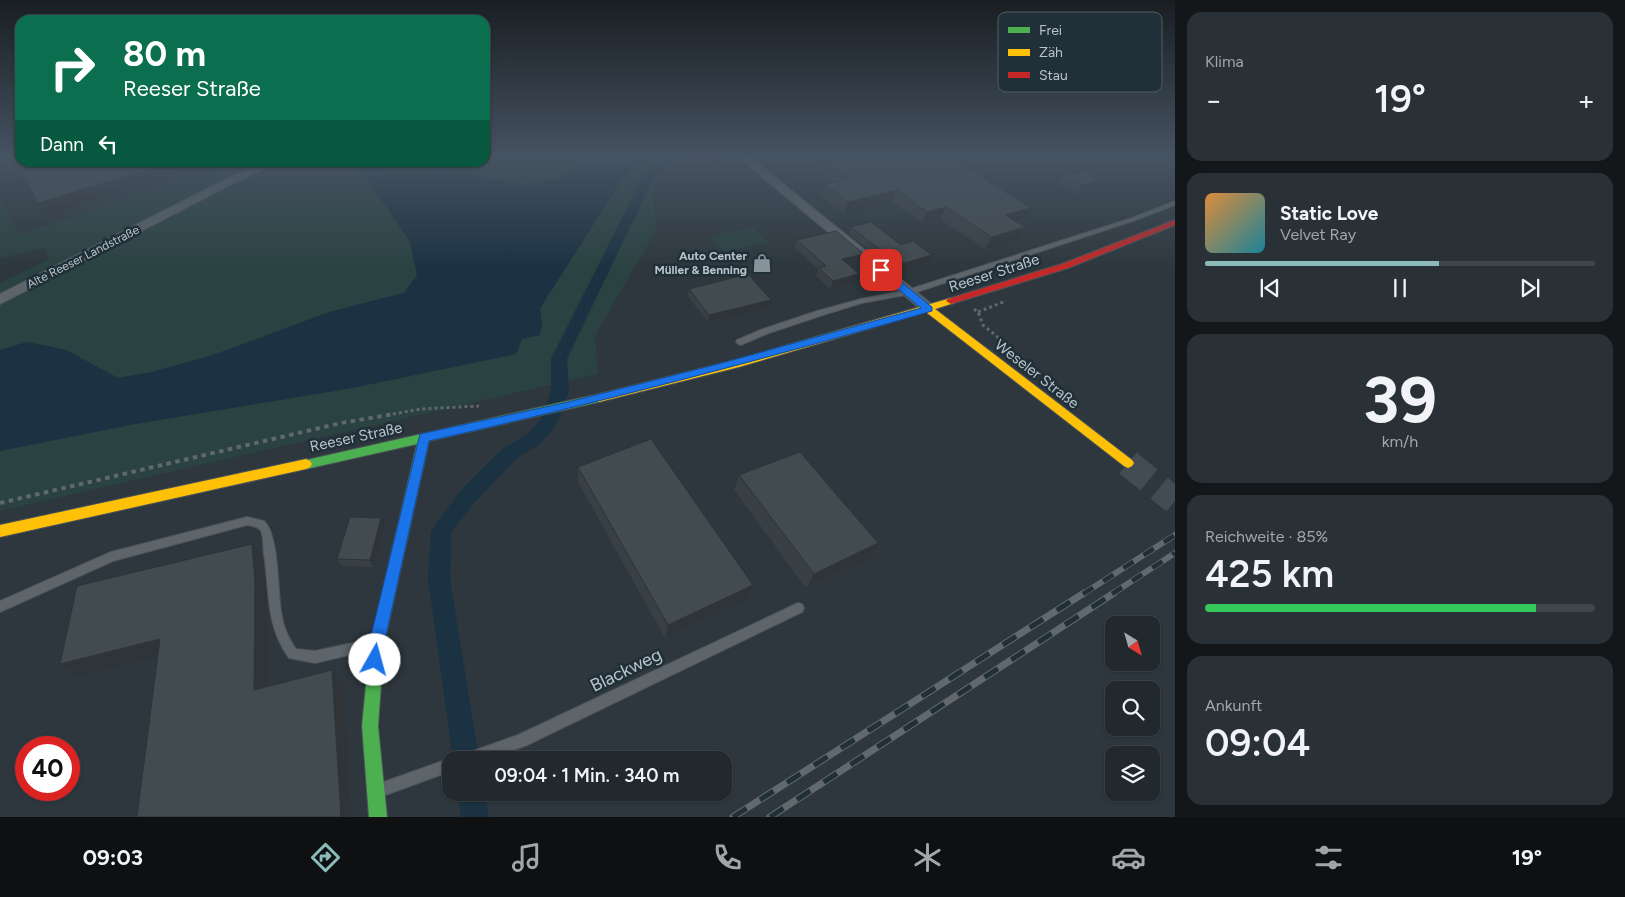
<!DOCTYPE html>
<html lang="de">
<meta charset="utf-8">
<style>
:root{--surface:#22292e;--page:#2a3136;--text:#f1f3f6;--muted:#a2a6aa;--line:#3f454a;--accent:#8bbbb9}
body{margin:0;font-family:Figtree,sans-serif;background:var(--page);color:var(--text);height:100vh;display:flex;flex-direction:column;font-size:19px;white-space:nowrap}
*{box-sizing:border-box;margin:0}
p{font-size:16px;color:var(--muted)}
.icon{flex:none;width:28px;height:28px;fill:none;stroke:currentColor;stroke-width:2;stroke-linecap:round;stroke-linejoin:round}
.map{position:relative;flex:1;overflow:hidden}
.sheet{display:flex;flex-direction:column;gap:12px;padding:12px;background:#131719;width:450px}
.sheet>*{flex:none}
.hud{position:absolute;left:15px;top:15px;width:475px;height:152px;border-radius:15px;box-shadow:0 1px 4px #0004,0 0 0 1px var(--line);background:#0b6e4f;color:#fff;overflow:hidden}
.needle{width:32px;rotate:143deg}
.tools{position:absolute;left:1105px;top:616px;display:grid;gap:10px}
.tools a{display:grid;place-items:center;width:55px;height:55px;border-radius:10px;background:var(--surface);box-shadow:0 1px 4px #0004,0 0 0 1px var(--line);font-size:25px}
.speed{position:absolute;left:15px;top:736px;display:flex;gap:10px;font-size:25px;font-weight:700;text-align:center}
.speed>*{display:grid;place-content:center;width:65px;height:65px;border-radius:50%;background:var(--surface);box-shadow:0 1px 4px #0004,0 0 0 1px var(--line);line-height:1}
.speed .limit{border:8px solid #d22;background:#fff;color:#111}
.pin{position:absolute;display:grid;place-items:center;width:42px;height:42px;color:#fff;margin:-21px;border-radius:10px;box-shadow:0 2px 8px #0006}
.me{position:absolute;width:55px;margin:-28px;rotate:7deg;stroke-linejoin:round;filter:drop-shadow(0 0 4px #0008)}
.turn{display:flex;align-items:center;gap:18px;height:105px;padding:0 25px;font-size:22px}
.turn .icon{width:65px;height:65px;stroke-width:2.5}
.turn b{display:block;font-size:35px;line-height:42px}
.then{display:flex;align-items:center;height:48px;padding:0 25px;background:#0003;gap:10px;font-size:19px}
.big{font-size:38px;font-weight:600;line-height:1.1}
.sheet .widget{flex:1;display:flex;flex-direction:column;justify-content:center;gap:8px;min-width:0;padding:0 18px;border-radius:15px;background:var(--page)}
.sheet .dial{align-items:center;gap:0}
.dial b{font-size:65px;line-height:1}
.song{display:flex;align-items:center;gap:15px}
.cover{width:60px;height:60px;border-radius:8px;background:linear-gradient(135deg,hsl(30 70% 55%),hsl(190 70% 35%))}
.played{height:5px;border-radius:2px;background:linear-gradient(90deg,var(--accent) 60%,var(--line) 60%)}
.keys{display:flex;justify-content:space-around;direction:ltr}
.heat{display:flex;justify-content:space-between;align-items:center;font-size:28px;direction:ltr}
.charge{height:8px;border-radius:4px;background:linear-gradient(90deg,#34c759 85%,var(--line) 0)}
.trip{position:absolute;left:442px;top:751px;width:290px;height:50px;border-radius:15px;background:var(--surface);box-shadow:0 1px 4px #0004,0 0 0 1px var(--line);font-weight:600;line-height:50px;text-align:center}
.tab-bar{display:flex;height:80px;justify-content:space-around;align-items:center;background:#0e1012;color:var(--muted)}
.tab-bar .icon{width:35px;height:35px}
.tab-bar .on{color:var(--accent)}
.tab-bar b{font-size:22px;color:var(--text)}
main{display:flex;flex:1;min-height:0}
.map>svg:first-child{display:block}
</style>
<main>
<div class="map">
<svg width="1175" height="817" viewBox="0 0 1175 817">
<rect width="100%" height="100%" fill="#2d373d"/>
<path fill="#2a4241" d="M485 156H588L589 160 559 179 519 185 443 169 390 171 358 164 410 242 417 275 404 293 329 312 216 354 152 372 118 378 66 350 27 342 0 350V283L49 259 44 248 0 258V198L19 235 228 163 485 162Z
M641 156H663L652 167 656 230 595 336 598 374 0 511V451L135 424 347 389 516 354 522 339 542 325 540 308 618 186Z
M752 227 768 242 724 252 710 237Z"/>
<path fill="#1b3242" d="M588 156H641L618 186 540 308 542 325 540 335 522 339 516 354 347 389 135 424 0 451V350L27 342 66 350 118 378 152 372 216 354 329 312 404 293 417 275 410 242 357 164 390 171 443 169 519 185 559 179 589 160Z"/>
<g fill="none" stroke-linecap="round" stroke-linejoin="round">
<path fill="#1b3242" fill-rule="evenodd" d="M663 156H675L654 177 567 359 569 391 557 424 541 443 515 460 474 503 451 533 450 579 479 760H453L428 579 431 531 460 491 501 450 529 433 543 416 551 391V359L643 176Z
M458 792H485L489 817H461Z"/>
<path stroke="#424c52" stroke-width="27" stroke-dasharray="27 13" stroke-linecap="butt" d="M1128 463 1175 501"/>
<g stroke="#4b5459" stroke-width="2">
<path id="lane" d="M1175 201V205L1136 220 911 294 862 303 823 315 769 333 743 344 740 345 736 342 737 340 763 329 817 311 861 299 907 290 1132 218Z
M247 517 264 521C280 536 277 594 282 617 284 629 289 639 296 649L315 651 371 639 375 641 377 645 375 649 315 663 289 658C265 624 270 593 264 554 263 547 264 537 261 531 258 526 252 526 247 525L113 561 0 612V601L111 552Z
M798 603 802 604 804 608 802 612 525 746 485 760H460L462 755 518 735Z
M451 758 455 760H451V771L383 796 378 794 376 789 378 784Z"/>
</g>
<g stroke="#4b5459" stroke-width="2">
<path id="street" d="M737 156H749L934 306 936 309 934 312H924Z
M264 162H279L236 182 0 304V294L228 178Z"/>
</g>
<g stroke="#4b5459" stroke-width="2">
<path id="fast" d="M599 394 605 398 603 401 429 441 384 644 378 726 387 817H369L362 726 370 644 417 444 306 469 302 467 300 464 302 461Z"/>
</g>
<g stroke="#4b5459" stroke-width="2">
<path id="slow" d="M951 298 956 301 954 303 935 309 1132 460 1134 463 1132 466 1128 468 1124 466 926 312 739 367 599 402 593 398 599 394 739 359Z
M306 459 310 461 312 464 310 467 306 469 0 537V525Z"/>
</g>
<g stroke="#4b5459" stroke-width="2">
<path id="jam" d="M1175 220V225L1068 268 954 303 951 304 946 301 948 299 1062 264Z"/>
</g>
<path stroke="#5f686b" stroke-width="2.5" stroke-dasharray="2.5 2.5" stroke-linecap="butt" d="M1109 156 1112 158"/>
<path stroke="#5f686b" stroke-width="3" stroke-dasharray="3 3" stroke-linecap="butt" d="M974 309 978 312 983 325 1006 344
M978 312 1006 301
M387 415 421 409 479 406"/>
<path stroke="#5f686b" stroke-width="4" stroke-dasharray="4.5 4.5" stroke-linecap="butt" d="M0 503 341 423 394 414"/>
<use href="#lane" fill="#5e656a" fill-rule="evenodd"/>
<use href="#street" fill="#5e656a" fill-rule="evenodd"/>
<use href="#fast" fill="#4caf50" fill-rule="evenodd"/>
<use href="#slow" fill="#ffc107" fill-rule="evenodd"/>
<use href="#jam" fill="#c62828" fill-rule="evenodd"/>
<g stroke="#62696e" stroke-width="6">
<path id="rail-far1" d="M1083 594 1175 535
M1112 594 1175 553"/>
</g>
<g stroke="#62696e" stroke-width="7">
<path id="rail" d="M733 817 1084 593
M770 817 1114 593"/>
</g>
<use href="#rail-far1" stroke="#202f38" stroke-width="4.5" stroke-dasharray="12" stroke-linecap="butt"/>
<use href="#rail" stroke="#202f38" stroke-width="5" stroke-dasharray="16" stroke-linecap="butt"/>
</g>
<path fill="#394045" d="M696 156H720L712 167 695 164Z
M802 156H841L850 162 1025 219 1016 222 1019 239 985 249 940 219 922 223 893 202 844 214 821 196 825 184 835 182Z
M1064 176 1095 187 1077 193 1060 184Z
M851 227 901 245 928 263 898 272 880 257H877L849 234Z
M797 240 861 262 849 265 859 274 856 282 830 289 816 276 818 269 795 248Z
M689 289 769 308 708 322 688 297Z
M578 467 747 599 665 638 578 482Z
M739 475 869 558 806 588 734 490Z
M385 525 373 567 341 566 337 559Z"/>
<path fill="#2e3438" d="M716 156H720L712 167 713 160Z
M173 162H216L47 215 38 203Z
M1100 180 1095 187 1077 193 1081 185Z
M897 190 893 202 844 214 848 202Z
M946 207 940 219 922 223 927 212Z
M1031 208 1025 219 999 226 1005 215Z
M1025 227 1019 239 985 249 992 237Z
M883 249 880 257H877L880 250Z
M864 254 861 262 839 267 842 259Z
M932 255 928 263 898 272 901 264Z
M859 274 856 282 830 289 833 281Z
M771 300 769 308 708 322 709 315Z
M381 518 385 525 373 567 370 560Z
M878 543 869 558 806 588 814 574Z
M252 544 263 558 267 597V702L254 690Z
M753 585 747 599 665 638 668 625Z
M160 639 175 651 80 676 60 664Z
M332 670 342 682 351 817H341Z"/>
<path fill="#424b50" stroke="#2e3438" d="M14 156H20V162H173L38 203Z
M697 156H716L713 160Z
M819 156H841L850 162 880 156H948L1031 208 1005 215 1025 227 992 237 946 207 927 212 897 190 848 202 825 184 849 179Z
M1083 171 1100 180 1081 185 1064 176Z
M871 222 901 245 913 241 932 255 901 264 883 249 880 250 851 227Z
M836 231 864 254 842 259 859 274 833 281 819 268 826 266 797 240Z
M748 274 771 300 709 315 689 289Z
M651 439 753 585 668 625 578 467Z
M800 452 878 543 814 574 739 475Z
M350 517 381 518 370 560 337 559Z
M252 544 255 583 254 690 332 670 341 817H137L160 639 60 664 77 586Z"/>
<linearGradient id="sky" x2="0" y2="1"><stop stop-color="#191e22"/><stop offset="0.58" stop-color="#465362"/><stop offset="1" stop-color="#465362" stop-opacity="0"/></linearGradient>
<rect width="1175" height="270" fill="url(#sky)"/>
<path fill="#1a73e8" stroke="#114b97" d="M877 268H884L932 307V311C765 359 599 403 429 441L384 644 381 666 375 668 370 666 368 660 369 644 420 434 564 403 722 363 921 308 877 272Z"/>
<defs>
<g id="shop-bare" transform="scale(1.5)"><path d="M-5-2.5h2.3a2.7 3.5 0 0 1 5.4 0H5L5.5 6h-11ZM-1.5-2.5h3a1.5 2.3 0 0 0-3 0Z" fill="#87939a" stroke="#202f38" stroke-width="2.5" paint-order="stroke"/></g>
</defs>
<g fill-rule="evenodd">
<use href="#shop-bare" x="762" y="263"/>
</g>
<g text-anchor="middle" stroke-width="5" stroke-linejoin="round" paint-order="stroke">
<g font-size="12" font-weight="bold" fill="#b8c4cc" stroke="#202f38" text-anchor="end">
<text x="747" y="260">Auto Center<tspan x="747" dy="14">Müller &amp; Benning</tspan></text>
</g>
<g font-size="12" fill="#b8c4cc" stroke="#202f38">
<text transform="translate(83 257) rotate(-27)" y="4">Alte Reeser Landstraße</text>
</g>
<g font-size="15" fill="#b8c4cc" stroke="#202f38">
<text transform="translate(994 273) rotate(-18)" y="5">Reeser Straße</text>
<text transform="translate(1037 374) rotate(38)" y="5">Weseler Straße</text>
<text transform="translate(356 437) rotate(-12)" y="5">Reeser Straße</text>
</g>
<g font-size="18" fill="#b8c4cc" stroke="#202f38">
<text transform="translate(626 670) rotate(-26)" y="6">Blackweg</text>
</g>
</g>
<rect x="998" y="12" width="164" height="80" rx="8" fill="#202f38" stroke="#4e5c64" stroke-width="1"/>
<rect x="1008" y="27" width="22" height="6" fill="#4caf50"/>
<rect x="1008" y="49" width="22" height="7" fill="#ffc107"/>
<rect x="1008" y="72" width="22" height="6" fill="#c62828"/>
<g font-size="14" fill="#b8c4cc">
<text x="1039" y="35">Frei</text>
<text x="1039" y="57">Zäh</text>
<text x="1039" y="80">Stau</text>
</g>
</svg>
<div class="tools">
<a><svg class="needle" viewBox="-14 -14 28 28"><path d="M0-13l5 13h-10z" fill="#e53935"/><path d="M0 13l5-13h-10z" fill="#a2a6aa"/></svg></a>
<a><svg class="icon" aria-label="search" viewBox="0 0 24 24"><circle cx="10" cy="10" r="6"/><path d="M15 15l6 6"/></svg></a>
<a><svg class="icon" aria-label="layers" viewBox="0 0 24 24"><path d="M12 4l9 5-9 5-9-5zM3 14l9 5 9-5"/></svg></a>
</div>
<div class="speed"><div class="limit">40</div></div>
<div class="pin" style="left:881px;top:270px;background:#d93025"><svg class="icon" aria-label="arrive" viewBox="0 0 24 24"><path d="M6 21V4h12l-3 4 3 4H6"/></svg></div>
<svg class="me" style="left:375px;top:660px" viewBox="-20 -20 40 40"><circle r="19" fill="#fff"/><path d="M0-13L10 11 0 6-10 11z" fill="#1a73e8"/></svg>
<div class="trip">09:04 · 1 Min. · 340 m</div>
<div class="hud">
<div class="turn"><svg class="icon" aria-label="right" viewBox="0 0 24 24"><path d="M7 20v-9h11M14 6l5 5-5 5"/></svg><div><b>80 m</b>Reeser Straße</div></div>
<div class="then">Dann<svg class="icon" aria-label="left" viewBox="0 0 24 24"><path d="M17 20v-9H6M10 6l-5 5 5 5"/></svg></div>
</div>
</div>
<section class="sheet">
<div class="widget"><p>Klima</p>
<div class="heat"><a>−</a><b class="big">19°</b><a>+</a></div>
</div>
<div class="widget">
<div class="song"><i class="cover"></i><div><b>Static Love</b><p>Velvet Ray</p></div></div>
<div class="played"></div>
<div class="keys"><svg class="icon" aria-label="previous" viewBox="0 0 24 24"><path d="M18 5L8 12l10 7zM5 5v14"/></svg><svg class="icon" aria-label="pause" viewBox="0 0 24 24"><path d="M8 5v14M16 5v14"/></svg><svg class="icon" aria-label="next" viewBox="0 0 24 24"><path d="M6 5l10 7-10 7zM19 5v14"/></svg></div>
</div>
<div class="widget dial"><b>39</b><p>km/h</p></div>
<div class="widget"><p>Reichweite · 85%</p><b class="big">425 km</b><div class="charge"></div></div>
<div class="widget"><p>Ankunft</p><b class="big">09:04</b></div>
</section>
</main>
<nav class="tab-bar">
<b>09:03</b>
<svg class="icon on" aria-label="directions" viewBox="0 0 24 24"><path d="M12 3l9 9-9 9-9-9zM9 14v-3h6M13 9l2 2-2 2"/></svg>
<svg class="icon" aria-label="music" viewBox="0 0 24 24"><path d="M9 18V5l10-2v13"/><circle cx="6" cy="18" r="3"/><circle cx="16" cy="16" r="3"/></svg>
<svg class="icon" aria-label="phone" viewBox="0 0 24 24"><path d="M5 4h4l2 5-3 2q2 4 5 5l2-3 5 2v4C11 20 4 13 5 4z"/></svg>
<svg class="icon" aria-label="climate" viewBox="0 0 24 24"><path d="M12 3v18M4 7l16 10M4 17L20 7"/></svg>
<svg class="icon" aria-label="car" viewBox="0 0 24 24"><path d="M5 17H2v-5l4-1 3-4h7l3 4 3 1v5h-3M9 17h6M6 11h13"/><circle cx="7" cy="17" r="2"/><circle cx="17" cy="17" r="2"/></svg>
<svg class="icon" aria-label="filters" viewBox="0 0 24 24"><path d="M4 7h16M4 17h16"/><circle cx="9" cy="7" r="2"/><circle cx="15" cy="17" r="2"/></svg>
<b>19°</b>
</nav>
